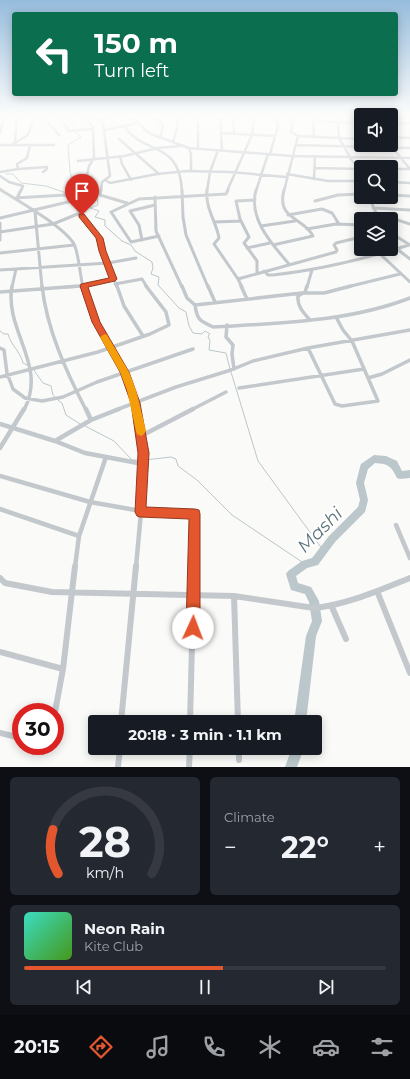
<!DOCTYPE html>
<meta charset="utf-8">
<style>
:root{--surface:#171b24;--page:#242831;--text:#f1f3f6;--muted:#9ea1a6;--line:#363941;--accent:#e4572e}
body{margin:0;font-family:Montserrat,sans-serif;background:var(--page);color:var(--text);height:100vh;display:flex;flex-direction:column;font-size:15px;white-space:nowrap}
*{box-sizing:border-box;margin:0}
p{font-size:13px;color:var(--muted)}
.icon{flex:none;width:22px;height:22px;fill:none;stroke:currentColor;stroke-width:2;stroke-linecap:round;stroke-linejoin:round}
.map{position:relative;height:767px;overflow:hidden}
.sheet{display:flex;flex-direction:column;gap:10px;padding:10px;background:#0d0f14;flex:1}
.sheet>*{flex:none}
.banner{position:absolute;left:12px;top:12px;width:386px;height:84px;border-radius:4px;box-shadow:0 2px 10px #0003;background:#0b6e4f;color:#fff;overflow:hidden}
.buttons{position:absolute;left:354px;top:108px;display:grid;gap:8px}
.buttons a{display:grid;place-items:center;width:44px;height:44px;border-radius:4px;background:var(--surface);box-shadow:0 2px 10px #0003;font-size:20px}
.speed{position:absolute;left:12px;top:703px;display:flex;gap:8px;font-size:20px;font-weight:700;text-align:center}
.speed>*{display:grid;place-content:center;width:52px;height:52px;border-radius:50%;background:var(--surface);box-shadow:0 2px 10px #0003;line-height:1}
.speed .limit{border:6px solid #d22;background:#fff;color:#111}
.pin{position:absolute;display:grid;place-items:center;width:34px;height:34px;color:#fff;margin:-41px -17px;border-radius:50% 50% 50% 0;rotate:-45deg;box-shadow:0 0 4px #0007}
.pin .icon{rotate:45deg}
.me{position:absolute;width:44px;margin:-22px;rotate:2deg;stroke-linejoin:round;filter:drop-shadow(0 0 3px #0008)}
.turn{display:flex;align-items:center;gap:14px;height:84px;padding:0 16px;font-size:18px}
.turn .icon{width:52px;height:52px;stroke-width:2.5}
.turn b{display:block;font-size:28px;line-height:34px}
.big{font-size:30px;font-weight:700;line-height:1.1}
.sheet .tile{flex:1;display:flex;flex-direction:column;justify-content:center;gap:6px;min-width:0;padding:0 14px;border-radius:6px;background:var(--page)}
.sheet .dial{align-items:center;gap:0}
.dial svg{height:104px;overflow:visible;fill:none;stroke:var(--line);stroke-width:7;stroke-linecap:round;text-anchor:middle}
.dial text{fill:var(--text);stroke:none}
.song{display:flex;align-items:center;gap:12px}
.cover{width:48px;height:48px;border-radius:6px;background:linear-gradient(135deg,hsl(170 70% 55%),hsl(100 70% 35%))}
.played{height:4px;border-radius:2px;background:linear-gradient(90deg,var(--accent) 55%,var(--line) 55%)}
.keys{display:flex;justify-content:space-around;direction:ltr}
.heat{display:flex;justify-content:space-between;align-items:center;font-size:22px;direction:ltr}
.sheet .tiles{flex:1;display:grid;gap:10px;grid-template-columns:1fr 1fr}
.tile:last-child{grid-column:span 2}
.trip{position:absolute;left:88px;top:715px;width:234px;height:40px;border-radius:4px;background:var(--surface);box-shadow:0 2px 10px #0003;font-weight:700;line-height:40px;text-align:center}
.dock{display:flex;height:64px;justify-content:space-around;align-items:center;background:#090b0e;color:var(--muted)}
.dock .icon{width:28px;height:28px}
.dock .active{color:var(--accent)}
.dock b{font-size:18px;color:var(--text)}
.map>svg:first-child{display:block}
</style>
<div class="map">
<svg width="410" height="767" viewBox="0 0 410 767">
<rect width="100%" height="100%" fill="#fafaf8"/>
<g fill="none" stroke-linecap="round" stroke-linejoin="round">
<path stroke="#bbc7cb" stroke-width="1" d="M62 115 67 118 66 121 75 124V129
M75 132 81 137 68 145 70 172 76 191 81 195 97 197 98 205 90 208 99 211 95 217 105 220V226L122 241 131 245 135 251 152 262 153 268 151 274 159 277 158 285 179 308 186 312 189 326 193 333 202 334 205 331 210 334 208 336 210 341 209 350 226 353 230 369
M6 174H13L21 183 46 186 72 195 78 194
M0 331 4 334H8C12 347 20 351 23 363L27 365
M33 369 43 383 51 386 53 395 56 398
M231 372 258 461 323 550
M58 400 62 403 66 415 80 424
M85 426 114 441 132 460H142
M145 460 171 457 176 459 178 466 197 480 232 515 305 564"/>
<path fill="#bbc7cb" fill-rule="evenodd" d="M374 455 386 456 397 461 402 471 410 470V478L400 479 397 478C391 466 389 464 375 463L368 469 364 483 368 500 365 512 335 542 318 565 307 568 296 576 298 583 311 587 319 601 322 621 316 636 306 722H294L306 636 312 621 309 602 305 594 291 590 286 574 288 571 302 561 312 558 329 536 358 507 360 500 356 483 360 467 361 464Z
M292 748H304L297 767H285Z"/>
<path stroke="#c3c8cc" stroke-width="2.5" d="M46 115 49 124 59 135
M57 115 69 131 93 129
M94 115 100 119 103 124 110 176 102 182 101 191
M131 115 145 130 151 134 189 148 292 156 349 157 361 171
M155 115 163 126 160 138
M198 115V149
M220 115 222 151
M233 115 234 134
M294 115 291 132 298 136 361 139
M313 115 314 137
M335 115 338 122 339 138 350 157 410 158
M357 115 361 131
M0 117 15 115
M391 118 409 117
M100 119 119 115
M314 121 361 123
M391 124 410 123
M124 126C144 156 179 139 182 191
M105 130 138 123
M0 133 5 115
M222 133 275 136
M391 137 410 138
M119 139 159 174
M173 142 178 124 176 115
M15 143 17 115
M13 144 28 135 35 115
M0 145H54
M296 145 410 148
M391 146 410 169
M189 148 191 154V171
M270 154 278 126 276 115
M120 156 122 164 131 180
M78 161 124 156 158 148 180 146
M315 168 361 169
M18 169 47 167V169L43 172
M391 169H410
M0 172 18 169 17 164 27 158 30 146
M287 174 328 181H361
M0 176 9 182 23 186 21 191
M314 179 315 156
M105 180 110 183 157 174 187 171 230 172 286 177
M391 182 410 183
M78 185 87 175 89 166 94 158 93 127 84 115
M0 189 3 191
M207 191 210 172 218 150
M227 191 252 135 255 115
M256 191 268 154
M284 191 298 136"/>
<path stroke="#c3c8cc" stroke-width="3" d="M1 190C20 202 63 226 74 244 79 254 80 276 83 287
M101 190 100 195 127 203
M182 190 183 217 186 235 208 287
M207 190C205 208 216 221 219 238L214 244 238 279 242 287
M256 190C248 219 272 244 289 264
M391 195 410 196
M155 197 156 231 182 287
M369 197 376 213V219
M14 198 65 195 71 197 74 202
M17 198 21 190
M255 200 236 201 240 219 249 237 244 243 257 261V273
M315 201 338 195 361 194
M373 208 410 210
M35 212 42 287
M376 213 410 224
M288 215 322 209 332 213 339 224
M0 218 72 201 94 233 100 238 108 263 136 258
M214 222 241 221
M0 223V240
M261 226 295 221
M391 227 398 220
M307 229 336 224 361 225
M0 232 53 224 80 213
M391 233 410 245
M159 236 131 242 111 212 139 199 226 194 228 190
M142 240 139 225 130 211 155 205
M273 245 313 236C304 217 276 220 284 190
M247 248 270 243
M397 249 410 259
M0 253 74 245
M380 254 410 282
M0 270 108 263 117 287
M264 271 268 275H273C320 270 364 259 409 245
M238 279 336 252 337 250 334 245 336 243 361 237
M115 284 142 279 147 287
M12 287 16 269
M66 287 83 286 113 279
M307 287 312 270
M347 287 400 274"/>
<path stroke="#c3c8cc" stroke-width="3.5" d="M12 286C4 331 48 365 24 410
M42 286C47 330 66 371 86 410
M83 286C86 294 88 302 91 309 106 342 131 374 137 410
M117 286 124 306 143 336
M182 286 187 298 195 305 302 293H324L351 286
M208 286 215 302
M241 286 247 299
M307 286 305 292 298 296C297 306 303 312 309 319
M0 292 80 286
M195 305C197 320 200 321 213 327 279 323 348 322 410 298
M227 325 226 337 233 345 232 354 234 369
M0 348 4 350 7 373 13 389 25 398 42 401 63 397 97 382 193 349
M308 348 335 404 342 406 378 401 352 341 343 330 336 317
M0 377 98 352 150 334 169 325 166 312 146 286
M368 378 382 374 410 360
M239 388 364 369
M116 410 176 387 231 370 253 361 308 348 410 330
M191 410 226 392"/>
<path stroke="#c3c8cc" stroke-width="4.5" d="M86 409 91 420
M0 424 55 441 85 453 143 464
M141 436 193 409
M55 441 91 420 119 409
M0 448 24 409
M0 476 90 502 141 511
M0 509 79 536
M141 512 195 514 194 567
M396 525 410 558
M75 567 79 536 106 457
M136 567 141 512 144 453 137 409"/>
<path stroke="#c3c8cc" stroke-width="6" d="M0 578 5 583 52 592 234 596 314 608C346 605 380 590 410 578
M377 591 410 673
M234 596 238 722
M331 605 346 639
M0 652 63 669
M55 712 63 669 75 566
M121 722 136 566
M190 722 194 566
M0 733 21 738
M239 748V760
M118 767 120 748
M189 767 190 748"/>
</g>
<linearGradient id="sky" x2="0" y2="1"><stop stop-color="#96bcdc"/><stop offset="0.52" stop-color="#fdfdfc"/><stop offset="1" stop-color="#fdfdfc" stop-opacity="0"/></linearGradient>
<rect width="410" height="222" fill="url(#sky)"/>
<path fill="#e4572e" stroke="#94391e" d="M79 214H84L103 238 106 251 117 279 115 281 88 287 100 322 129 372 140 403 149 453 146 507 195 509 199 510 200 514V628L198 632 193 634 188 632 186 628 189 519 140 517 137 516 135 512 138 453 131 403 120 372 92 322 80 286 81 284 109 278 99 251 96 238 79 217Z"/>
<path fill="#f59e0b" d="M105 334 107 335 129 372 136 390 146 431 144 434 141 436 137 434 136 431 127 390 120 372 100 337Z"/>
<g text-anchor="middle" stroke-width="4" stroke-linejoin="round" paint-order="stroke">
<g font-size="18" font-style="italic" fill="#60757c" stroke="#fff">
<text transform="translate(320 530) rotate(-45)" y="6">Mashi</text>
</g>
</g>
</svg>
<div class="buttons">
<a><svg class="icon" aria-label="sound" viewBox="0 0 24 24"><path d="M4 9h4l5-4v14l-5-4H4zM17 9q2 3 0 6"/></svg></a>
<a><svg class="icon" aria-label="search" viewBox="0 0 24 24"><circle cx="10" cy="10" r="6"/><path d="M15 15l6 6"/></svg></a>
<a><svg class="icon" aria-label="layers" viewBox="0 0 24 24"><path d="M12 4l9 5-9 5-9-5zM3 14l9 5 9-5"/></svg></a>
</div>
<div class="speed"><div class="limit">30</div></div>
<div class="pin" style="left:82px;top:215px;background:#d93025"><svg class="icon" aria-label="arrive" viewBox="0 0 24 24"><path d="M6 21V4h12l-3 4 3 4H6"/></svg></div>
<svg class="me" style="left:193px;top:628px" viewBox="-20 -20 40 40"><circle r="19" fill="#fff"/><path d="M0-13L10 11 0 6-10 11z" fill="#e4572e"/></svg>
<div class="trip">20:18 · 3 min · 1.1 km</div>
<div class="banner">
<div class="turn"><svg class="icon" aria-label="left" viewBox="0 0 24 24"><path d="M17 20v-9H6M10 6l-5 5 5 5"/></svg><div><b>150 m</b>Turn left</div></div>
</div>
</div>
<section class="sheet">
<div class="tiles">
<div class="tile dial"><svg viewBox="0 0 100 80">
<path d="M14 69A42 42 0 1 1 86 69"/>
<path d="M14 69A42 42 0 0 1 10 35" stroke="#e4572e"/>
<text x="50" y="56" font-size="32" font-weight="700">28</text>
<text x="50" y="72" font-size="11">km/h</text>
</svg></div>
<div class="tile"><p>Climate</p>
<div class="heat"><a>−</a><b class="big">22°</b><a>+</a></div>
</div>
<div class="tile">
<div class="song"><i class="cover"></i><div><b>Neon Rain</b><p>Kite Club</p></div></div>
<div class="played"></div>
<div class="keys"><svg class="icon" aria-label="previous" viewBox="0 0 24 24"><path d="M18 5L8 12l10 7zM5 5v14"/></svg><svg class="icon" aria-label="pause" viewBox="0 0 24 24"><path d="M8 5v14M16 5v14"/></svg><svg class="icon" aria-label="next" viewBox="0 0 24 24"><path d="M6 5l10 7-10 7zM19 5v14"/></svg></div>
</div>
</div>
</section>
<nav class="dock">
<b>20:15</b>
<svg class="icon active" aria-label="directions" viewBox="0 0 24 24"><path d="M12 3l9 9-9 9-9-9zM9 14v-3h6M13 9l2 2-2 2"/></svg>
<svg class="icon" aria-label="music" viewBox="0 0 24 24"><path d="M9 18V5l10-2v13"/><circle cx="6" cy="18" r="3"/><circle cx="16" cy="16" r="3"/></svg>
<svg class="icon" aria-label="phone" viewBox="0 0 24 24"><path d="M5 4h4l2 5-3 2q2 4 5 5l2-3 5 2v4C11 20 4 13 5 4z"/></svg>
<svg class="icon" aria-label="climate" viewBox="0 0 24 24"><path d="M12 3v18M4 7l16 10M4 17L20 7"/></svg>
<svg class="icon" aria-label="car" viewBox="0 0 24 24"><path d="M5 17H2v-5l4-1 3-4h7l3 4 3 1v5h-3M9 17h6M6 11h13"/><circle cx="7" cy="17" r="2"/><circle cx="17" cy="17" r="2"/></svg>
<svg class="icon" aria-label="filters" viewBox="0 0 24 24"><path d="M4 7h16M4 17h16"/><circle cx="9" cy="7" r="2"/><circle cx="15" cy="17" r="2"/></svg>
</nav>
